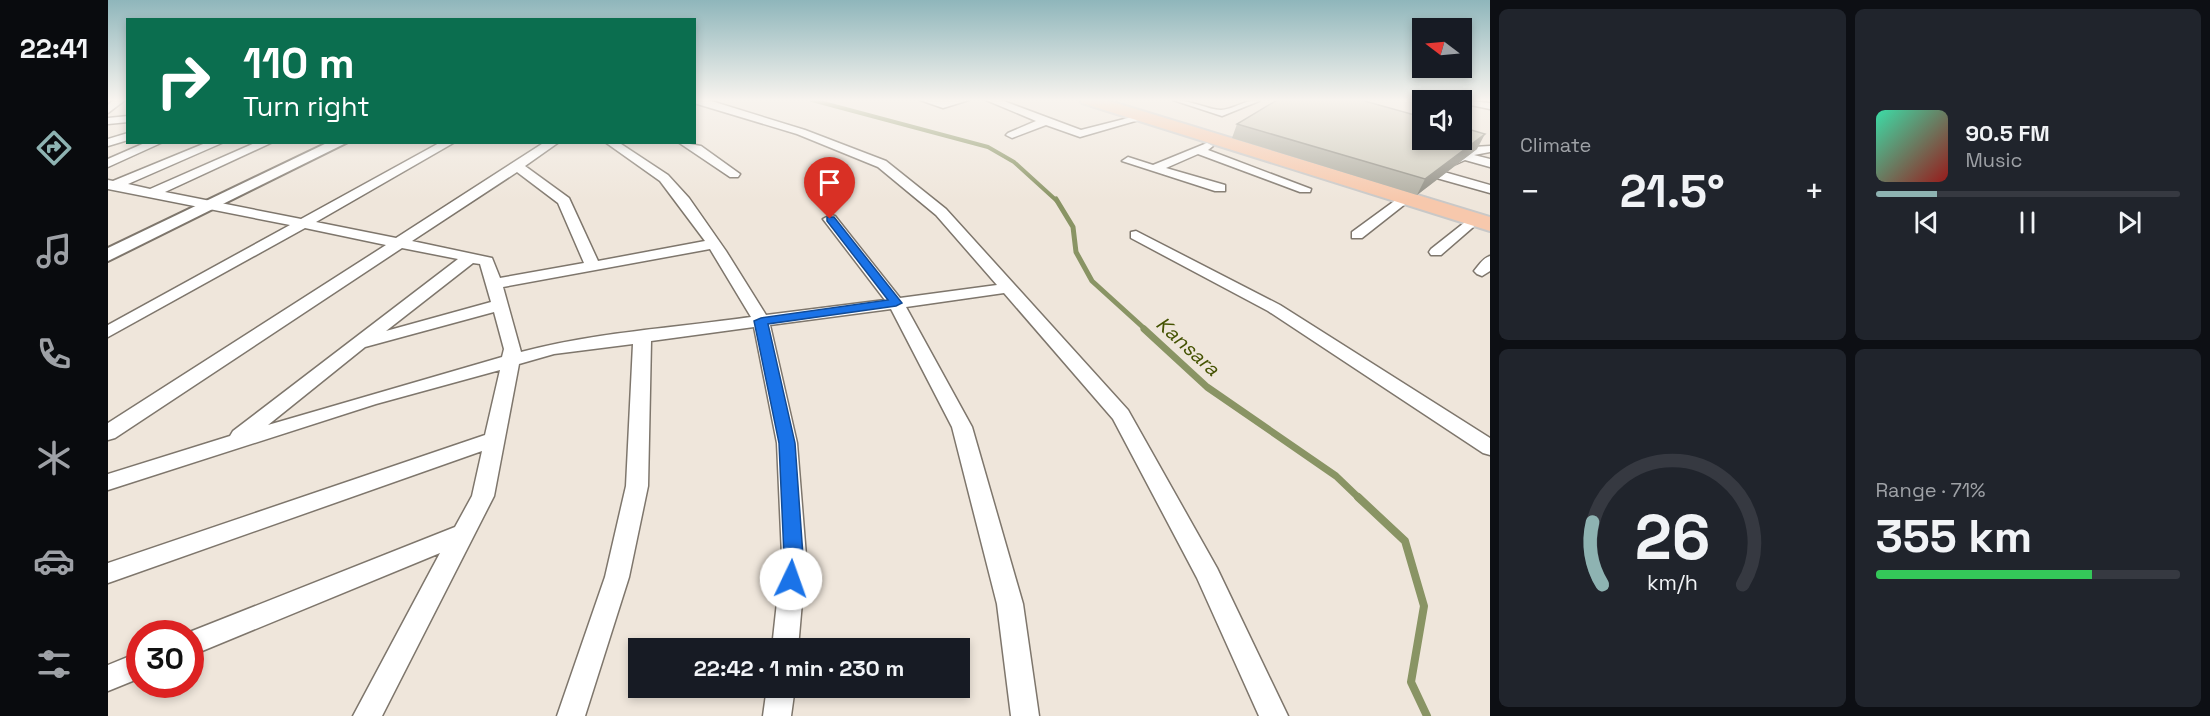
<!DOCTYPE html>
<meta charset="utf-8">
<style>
:root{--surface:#171b24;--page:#20242c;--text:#f1f3f6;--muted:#9ea1a6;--line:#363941;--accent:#8eb3b2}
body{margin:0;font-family:"Space Grotesk",sans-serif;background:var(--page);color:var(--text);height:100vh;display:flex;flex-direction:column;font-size:22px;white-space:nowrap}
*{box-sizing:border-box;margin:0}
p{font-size:20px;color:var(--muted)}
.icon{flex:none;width:33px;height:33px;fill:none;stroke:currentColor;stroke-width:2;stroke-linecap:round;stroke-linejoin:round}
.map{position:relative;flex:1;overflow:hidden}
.drawer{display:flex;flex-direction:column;gap:9px;padding:9px;background:#0d0f14;width:720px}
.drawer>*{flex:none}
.banner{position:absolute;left:18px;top:18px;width:570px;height:126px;border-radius:0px;box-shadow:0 3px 9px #0003;background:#0b6e4f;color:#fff;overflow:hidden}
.needle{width:39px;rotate:286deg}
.fabs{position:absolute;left:1304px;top:18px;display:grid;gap:12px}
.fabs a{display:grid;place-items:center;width:60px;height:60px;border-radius:0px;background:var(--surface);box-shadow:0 3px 9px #0003;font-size:30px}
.speed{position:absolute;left:18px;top:620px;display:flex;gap:12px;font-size:30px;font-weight:700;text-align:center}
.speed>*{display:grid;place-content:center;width:78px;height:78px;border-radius:50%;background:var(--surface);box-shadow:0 3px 9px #0003;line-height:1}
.speed .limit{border:9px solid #d22;background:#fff;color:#111}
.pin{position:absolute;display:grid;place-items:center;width:51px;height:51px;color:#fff;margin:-62px -26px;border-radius:50% 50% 50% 0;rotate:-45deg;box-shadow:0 0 6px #0007}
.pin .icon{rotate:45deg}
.me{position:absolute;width:66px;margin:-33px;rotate:3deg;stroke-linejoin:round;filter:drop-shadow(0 0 4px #0008)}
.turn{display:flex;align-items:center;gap:21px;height:126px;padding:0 18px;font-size:27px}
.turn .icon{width:78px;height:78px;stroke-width:2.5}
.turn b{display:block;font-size:42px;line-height:51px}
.big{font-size:45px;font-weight:600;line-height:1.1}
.drawer .card{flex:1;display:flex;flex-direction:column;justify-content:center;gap:9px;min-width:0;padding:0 21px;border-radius:9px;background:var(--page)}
.drawer .dial{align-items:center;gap:0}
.dial svg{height:156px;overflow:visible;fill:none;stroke:var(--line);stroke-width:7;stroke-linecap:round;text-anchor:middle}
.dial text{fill:var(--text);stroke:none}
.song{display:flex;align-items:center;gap:18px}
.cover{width:72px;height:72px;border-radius:9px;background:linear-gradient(135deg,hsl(160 70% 55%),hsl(0 70% 35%))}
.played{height:6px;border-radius:3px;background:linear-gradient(90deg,var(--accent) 20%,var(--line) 20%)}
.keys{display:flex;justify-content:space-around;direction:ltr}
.heat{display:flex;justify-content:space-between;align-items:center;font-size:33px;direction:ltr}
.charge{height:9px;border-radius:4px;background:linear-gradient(90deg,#34c759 71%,var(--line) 0)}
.drawer .tiles{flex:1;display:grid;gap:9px;grid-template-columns:repeat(2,1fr)}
.trip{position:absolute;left:520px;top:638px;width:342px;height:60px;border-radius:0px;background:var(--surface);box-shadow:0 3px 9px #0003;font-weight:600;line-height:60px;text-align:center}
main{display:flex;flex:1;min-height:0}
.tabs{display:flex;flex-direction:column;width:108px;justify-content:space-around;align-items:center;background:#090b0e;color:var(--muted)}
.tabs .icon{width:42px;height:42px}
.tabs .current{color:var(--accent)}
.tabs b{font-size:27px;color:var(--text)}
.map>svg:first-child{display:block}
</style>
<main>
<nav class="tabs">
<b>22:41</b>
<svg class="icon current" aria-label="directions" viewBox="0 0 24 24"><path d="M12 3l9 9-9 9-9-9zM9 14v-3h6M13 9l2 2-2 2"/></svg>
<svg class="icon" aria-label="music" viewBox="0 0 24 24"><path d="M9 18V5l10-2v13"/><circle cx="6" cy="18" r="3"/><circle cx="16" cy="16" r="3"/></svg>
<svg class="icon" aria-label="phone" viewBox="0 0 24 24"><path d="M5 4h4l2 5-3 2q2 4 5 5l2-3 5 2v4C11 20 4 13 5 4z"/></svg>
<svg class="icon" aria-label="climate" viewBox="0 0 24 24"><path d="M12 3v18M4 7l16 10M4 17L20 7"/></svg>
<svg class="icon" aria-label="car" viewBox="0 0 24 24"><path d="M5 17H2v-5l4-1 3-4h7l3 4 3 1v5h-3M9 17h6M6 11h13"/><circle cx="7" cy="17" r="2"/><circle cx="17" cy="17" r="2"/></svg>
<svg class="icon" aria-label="filters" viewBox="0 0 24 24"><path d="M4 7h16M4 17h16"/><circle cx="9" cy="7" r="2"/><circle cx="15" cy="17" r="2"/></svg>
</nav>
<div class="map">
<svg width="1382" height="716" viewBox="0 0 1382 716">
<rect width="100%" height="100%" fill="#efe6db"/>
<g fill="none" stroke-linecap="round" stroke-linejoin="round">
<path stroke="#899464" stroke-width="4" d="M704 100 880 147 906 162 949 201"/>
<path stroke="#899464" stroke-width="5" d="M948 199 965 227 968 252 984 281 1038 330"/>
<path stroke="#899464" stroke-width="7" d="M1036 329 1099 387 1228 476 1252 499"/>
<path stroke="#899464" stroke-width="8" d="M1250 497 1297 541 1316 606 1303 682 1319 716"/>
<g stroke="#7e766c" stroke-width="3">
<path id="minor" d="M5 100H17L0 113V105Z
M586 100H600L697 130 778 161 838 209 1020 410 1109 568 1180 716H1151L1089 578 1005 419 896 293 798 307 864 427 915 604 931 716H903L889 604 844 427 783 309 662 325 689 443 698 556 690 648H664L674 556 669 443 646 327 543 341 540 486 521 577 477 716H449L497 577 518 486 525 344 446 354 411 364 386 496 274 716H245L332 553 82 656V633H79L347 527 364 496 374 451 0 583V563L377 435 392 370 268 404 0 490V474L122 436 125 431 350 259 294 248 7 438 0 440V423L278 245 197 228 0 337V325L182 225 0 189V180L5 181 100 142H116L20 184 42 189 149 142H165L57 192 193 219 333 142H347L208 222 288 238 437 142H451L417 166 461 198 490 261 597 241 552 181 497 142H510L560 175 581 198 618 251 658 315 777 300 715 219 722 215 727 216 792 298 889 285 828 215 770 167 689 134 586 103ZM409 172 450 203 476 263 392 278 384 258 304 241ZM602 249 643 317C566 328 488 332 413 352L395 287ZM365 263 372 264 383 302 278 331ZM386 312 396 349 394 357 160 425 257 347Z
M812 100H861L835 108Z
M878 100H893L973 130 1036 114 1041 117 972 137 938 125 904 138 898 135 900 133 928 121Z
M1065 100C1083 100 1101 110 1113 110 1127 109 1137 99 1151 101L1114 116Z
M1350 100 1382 103V109L1353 103Z
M20 116V122L0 124V118Z
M20 133V140L0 146V139Z
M39 142H55L0 167V159Z
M570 142 593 146 632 174 630 177H622Z
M1099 143 1105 146 1100 150 1203 189 1202 192H1192L1090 154 1058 168 1117 185V191H1107L1014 161 1020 157 1045 165Z
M1382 146V152L1366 155 1382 159V167L1357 160 1348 164 1342 160 1365 147Z
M1329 170 1382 185V193L1325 177V171Z
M1296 194 1301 195V201L1254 238H1244V232Z
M1366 215 1373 219 1371 222 1333 255H1323L1321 252 1323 249Z
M1028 231 1172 305 1382 438V455L1375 453 1160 311 1023 238V232Z
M1382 256V271L1374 276 1369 274 1366 271C1371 265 1375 258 1382 256Z
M32 652V678L0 691V665Z
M659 687H687L683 716H655Z"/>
</g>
<g stroke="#7e766c" stroke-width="4">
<path id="tertiary" d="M221 142H240L0 261V248Z"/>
</g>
<g stroke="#c9c8c7" stroke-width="4">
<path id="trunk" d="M972 100H998L1382 217V231L974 103Z"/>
</g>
<use href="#minor" fill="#fff" fill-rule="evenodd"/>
<use href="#tertiary" fill="#fff" fill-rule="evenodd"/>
<use href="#trunk" fill="#f7c8ac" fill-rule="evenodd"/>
</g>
<path fill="#b1afa3" d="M1129 124 1369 149 1309 195 1124 138Z"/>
<path fill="#908e84" d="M1377 134 1369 149 1309 195 1317 179Z"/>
<path fill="#cecbbd" stroke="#908e84" stroke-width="1.5" d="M1169 100H1253L1314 117V140H1353V127L1377 134 1317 179 1129 124Z"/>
<linearGradient id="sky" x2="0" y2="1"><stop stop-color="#8fb6bb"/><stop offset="0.5" stop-color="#f8f4ef"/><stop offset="1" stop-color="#f8f4ef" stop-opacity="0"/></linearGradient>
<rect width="1382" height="200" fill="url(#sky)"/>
<path fill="#1a73e8" stroke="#114b97" stroke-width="1.5" d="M719 217H726L794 303 788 306 660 324 687 443 695 556 690 584 683 587 677 584 674 579 676 556 671 443 646 321 653 318 780 300 719 221Z"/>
<g text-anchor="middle" stroke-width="4.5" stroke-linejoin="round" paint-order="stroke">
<g font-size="20" font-style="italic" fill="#445202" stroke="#efe6db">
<text transform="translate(1080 346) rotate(42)" y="7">Kansara</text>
</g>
</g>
</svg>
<div class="fabs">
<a><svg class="needle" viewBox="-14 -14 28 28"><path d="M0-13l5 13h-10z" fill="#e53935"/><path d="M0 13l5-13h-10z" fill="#9ea1a6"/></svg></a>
<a><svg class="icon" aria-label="sound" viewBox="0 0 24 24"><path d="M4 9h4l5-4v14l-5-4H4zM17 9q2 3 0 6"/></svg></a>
</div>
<div class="speed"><div class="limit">30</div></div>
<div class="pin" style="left:722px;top:219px;background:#d93025"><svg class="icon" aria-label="arrive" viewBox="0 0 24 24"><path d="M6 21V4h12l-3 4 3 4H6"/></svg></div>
<svg class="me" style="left:683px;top:579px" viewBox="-20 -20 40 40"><circle r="19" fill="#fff"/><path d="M0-13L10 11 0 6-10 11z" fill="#1a73e8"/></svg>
<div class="trip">22:42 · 1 min · 230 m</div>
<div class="banner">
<div class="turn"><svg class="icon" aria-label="right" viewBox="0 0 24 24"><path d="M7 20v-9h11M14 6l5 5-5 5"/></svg><div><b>110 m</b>Turn right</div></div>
</div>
</div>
<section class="drawer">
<div class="tiles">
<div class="card"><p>Climate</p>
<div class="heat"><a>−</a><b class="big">21.5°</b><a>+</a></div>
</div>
<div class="card">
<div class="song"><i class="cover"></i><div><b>90.5 FM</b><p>Music</p></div></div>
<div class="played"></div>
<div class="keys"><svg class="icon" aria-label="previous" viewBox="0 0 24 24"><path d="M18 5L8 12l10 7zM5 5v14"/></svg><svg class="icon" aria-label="pause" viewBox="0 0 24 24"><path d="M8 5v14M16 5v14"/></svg><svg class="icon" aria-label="next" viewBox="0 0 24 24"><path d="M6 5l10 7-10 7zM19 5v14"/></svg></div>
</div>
<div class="card dial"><svg viewBox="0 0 100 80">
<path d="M14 69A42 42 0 1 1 86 69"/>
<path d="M14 69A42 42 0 0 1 9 37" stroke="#8eb3b2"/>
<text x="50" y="56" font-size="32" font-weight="700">26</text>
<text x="50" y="72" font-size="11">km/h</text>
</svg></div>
<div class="card"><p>Range · 71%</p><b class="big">355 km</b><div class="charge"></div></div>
</div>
</section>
</main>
